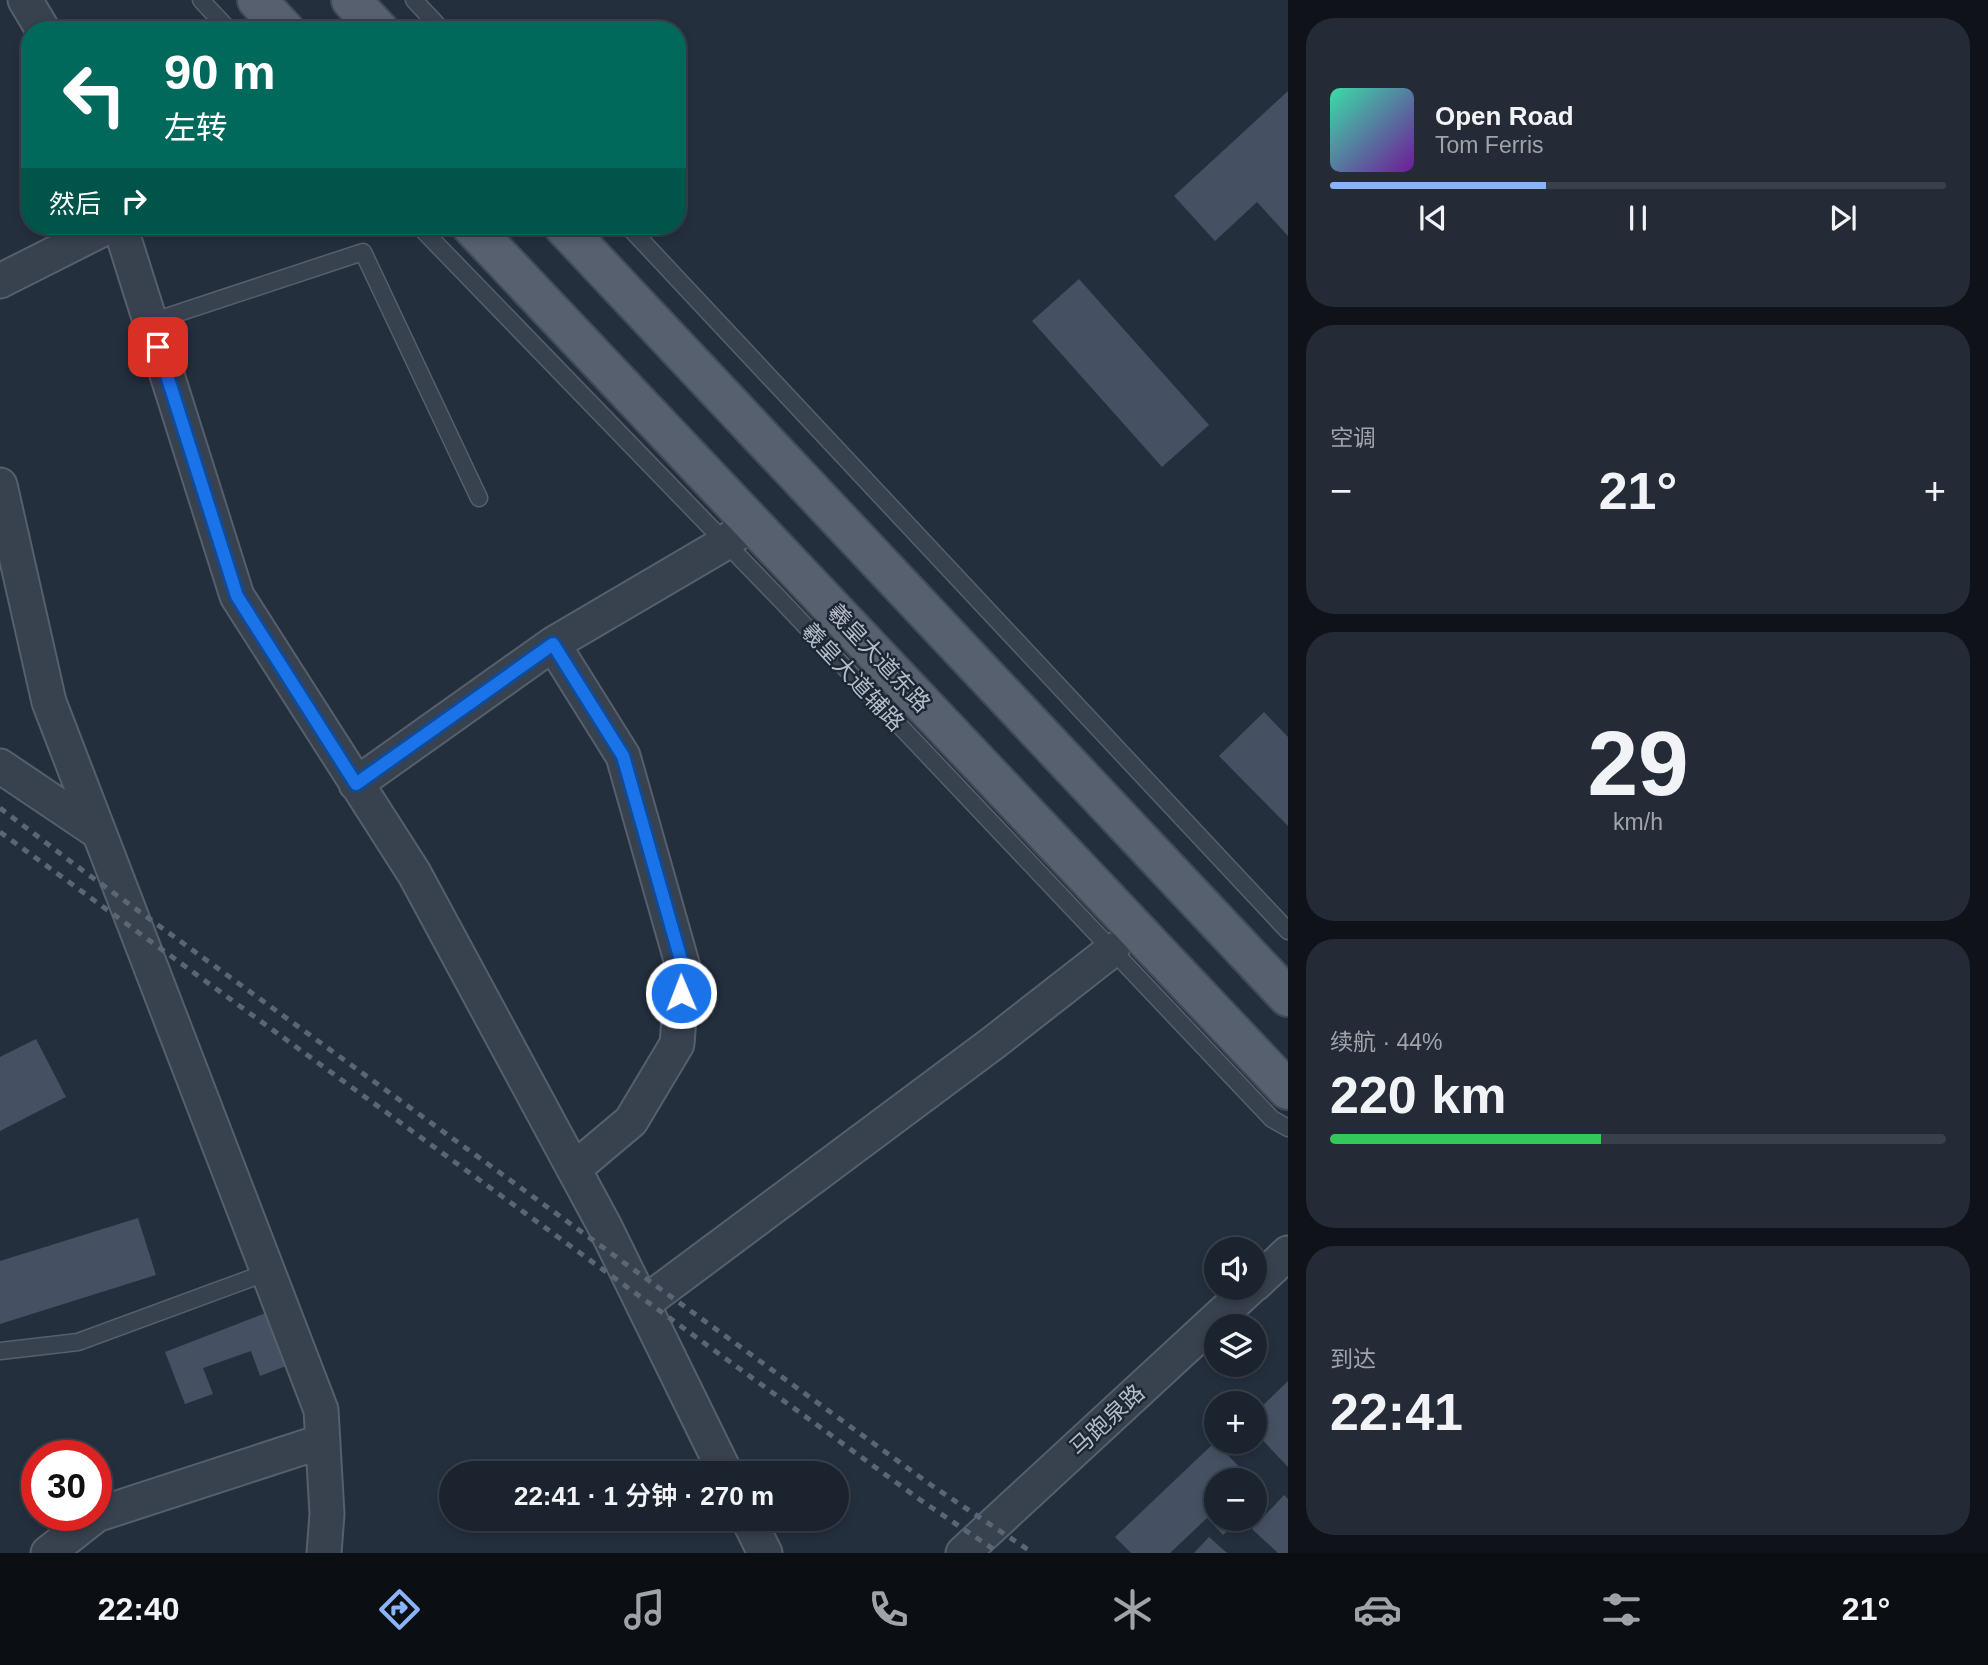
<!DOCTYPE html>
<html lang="zh">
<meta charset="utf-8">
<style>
:root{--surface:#1b232e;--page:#242b36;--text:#f1f3f6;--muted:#a0a4aa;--line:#39404a;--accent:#8ab4f8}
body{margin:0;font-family:Arial,"Noto Sans SC",sans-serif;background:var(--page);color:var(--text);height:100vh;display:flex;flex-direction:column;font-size:26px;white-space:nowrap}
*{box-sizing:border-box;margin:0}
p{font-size:23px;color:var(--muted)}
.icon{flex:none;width:38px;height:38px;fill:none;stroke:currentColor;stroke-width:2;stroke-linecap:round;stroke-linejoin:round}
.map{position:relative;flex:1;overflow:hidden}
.details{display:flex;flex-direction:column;gap:18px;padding:18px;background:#0f1319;width:700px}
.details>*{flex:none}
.guide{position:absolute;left:21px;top:21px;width:665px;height:214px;border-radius:28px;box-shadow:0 4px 10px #0003,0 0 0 2px var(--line);background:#00695c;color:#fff;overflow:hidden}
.buttons{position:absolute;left:1204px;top:1237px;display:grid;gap:14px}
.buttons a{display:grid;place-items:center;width:63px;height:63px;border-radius:50%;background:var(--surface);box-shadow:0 4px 10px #0003,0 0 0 2px var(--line);font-size:35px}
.speed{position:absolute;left:21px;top:1440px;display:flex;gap:14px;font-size:35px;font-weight:700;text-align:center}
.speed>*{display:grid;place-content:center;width:91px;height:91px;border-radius:50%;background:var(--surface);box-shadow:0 4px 10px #0003,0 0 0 2px var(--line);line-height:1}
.speed .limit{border:10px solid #d22;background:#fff;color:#111}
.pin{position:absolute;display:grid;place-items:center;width:60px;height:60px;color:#fff;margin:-30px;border-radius:14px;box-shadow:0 4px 10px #0006}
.me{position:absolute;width:77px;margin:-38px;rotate:359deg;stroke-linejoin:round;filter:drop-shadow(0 0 5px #0008)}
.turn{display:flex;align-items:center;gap:24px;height:147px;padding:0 28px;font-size:32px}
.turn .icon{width:91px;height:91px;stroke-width:2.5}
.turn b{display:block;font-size:49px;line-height:60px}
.then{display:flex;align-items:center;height:66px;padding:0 28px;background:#0003;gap:14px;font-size:26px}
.big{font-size:52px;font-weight:600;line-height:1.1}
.details .card{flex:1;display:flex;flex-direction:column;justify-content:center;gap:10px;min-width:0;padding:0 24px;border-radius:28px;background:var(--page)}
.details .dial{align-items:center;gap:0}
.dial b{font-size:91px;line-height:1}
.song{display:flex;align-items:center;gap:21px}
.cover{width:84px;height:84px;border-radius:10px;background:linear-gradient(135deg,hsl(160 70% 55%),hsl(280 70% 35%))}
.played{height:7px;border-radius:4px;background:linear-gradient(90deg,var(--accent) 35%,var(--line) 35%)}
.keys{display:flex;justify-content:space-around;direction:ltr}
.heat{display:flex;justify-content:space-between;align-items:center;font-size:38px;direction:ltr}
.charge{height:10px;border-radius:5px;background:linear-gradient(90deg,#34c759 44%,var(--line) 0)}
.trip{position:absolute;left:439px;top:1461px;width:410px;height:70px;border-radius:35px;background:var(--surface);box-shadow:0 4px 10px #0003,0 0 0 2px var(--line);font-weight:600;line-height:70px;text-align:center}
.dock{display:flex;height:112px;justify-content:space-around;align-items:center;background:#0b0e12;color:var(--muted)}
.dock .icon{width:49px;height:49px}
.dock .active{color:var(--accent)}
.dock b{font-size:32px;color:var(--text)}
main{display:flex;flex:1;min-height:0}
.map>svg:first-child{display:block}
</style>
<main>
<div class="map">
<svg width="1288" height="1553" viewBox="0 0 1288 1553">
<rect width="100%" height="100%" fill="#242f3e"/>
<path fill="#455162" d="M1288 91V236L1257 202 1215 241 1174 196Z
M1079 279 1209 425 1162 467 1032 321Z
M1264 712 1288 737V826L1219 756Z
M36 1039 66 1097 0 1131V1057Z
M138 1218 156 1275 0 1324V1261Z
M271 1311 291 1364 260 1376 251 1351 203 1368 213 1394 185 1404 165 1352Z
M1288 1381V1467L1255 1432V1413Z
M1215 1442 1252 1480H1216V1519H1240L1223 1535 1207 1518 1170 1553H1131L1115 1537Z
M1255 1484 1265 1495 1255 1505Z
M1284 1495 1288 1499V1553H1278L1252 1529Z
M1209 1537 1227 1553H1194Z"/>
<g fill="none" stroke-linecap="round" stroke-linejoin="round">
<g stroke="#565f6c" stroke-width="19">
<path id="lane" d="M201 0 229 30
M414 0 442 30
M419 226 778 597 1272 1119 1288 1128
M628 226 1288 931
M151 322 363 252 479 498
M0 1351 78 1342 268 1272"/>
</g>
<g stroke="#565f6c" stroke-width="37">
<path id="street" d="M25 0 43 30
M120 226 237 596 414 873 604 1225 726 1474
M0 281 109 226
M0 485 49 702 321 1410 327 1514 324 1553
M553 644 623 756 683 967 677 1044 631 1121 574 1169
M0 766 98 832
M356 784 553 644 725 543 751 522
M1255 1284 1288 1253
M643 1304 993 1043 1112 950
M96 1515 323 1441
M748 1519 765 1553
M48 1553 95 1516
M963 1553 1250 1288"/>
</g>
<g stroke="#414a57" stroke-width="42">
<path id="primary" d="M257 0 285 30
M351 0 379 30
M471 226 1288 1090
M563 226 1288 997"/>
</g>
<use href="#lane" stroke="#38414e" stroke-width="16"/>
<use href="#street" stroke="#38414e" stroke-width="33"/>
<use href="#primary" stroke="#56606e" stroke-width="38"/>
<path stroke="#5a6575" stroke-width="5" stroke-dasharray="7 7" stroke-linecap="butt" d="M0 808 82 870 931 1485 1033 1553
M0 832 919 1499 999 1553"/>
</g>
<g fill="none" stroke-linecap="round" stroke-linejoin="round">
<g stroke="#114b97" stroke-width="18">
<path id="route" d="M158 347 237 596 356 784 553 644 623 756 683 967 681 993"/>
</g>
<use href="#route" stroke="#1a73e8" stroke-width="12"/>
</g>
<g text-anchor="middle" stroke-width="5" stroke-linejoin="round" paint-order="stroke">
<g font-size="23" fill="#b4bcc9" stroke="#1d2633">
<text transform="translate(879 658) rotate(47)" y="8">羲皇大道东路</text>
<text transform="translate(853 677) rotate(47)" y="8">羲皇大道辅路</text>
<text transform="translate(1107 1420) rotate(-43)" y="8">马跑泉路</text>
</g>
</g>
</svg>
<div class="buttons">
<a><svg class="icon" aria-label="sound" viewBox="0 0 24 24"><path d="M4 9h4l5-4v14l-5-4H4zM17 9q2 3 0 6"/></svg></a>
<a><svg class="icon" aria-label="layers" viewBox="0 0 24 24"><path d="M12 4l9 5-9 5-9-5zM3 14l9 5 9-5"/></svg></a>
<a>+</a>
<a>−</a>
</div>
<div class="speed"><div class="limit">30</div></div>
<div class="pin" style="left:158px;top:347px;background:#d93025"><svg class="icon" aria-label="arrive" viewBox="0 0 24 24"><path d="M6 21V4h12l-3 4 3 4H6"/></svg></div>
<svg class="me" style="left:681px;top:993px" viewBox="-20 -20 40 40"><circle r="17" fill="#1a73e8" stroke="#fff" stroke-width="3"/><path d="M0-11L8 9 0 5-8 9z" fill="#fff"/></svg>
<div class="trip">22:41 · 1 分钟 · 270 m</div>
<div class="guide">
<div class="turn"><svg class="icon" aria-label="left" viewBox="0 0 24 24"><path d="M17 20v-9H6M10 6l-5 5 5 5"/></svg><div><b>90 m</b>左转</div></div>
<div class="then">然后<svg class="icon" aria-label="right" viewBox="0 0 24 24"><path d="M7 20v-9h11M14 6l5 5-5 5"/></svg></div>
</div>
</div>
<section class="details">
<div class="card">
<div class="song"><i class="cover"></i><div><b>Open Road</b><p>Tom Ferris</p></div></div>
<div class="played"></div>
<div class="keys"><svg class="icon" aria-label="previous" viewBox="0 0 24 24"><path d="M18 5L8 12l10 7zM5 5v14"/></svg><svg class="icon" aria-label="pause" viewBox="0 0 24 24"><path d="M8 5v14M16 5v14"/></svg><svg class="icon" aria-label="next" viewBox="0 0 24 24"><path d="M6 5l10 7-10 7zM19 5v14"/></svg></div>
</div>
<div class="card"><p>空调</p>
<div class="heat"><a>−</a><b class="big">21°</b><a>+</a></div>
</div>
<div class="card dial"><b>29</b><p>km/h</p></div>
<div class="card"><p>续航 · 44%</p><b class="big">220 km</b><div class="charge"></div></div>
<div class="card"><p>到达</p><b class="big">22:41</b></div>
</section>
</main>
<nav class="dock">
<b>22:40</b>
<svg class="icon active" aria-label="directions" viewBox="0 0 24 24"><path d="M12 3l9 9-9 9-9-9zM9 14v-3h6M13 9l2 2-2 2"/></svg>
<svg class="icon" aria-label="music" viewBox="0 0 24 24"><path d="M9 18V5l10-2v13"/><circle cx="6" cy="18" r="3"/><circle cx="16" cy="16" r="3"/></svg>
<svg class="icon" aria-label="phone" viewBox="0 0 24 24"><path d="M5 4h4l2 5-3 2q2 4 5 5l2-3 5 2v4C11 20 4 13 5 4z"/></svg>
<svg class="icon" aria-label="climate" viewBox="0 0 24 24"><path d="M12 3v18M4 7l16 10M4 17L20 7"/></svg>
<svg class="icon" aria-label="car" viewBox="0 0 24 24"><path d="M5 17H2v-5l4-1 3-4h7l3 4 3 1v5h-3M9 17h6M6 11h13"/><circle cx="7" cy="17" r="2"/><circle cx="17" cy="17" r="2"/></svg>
<svg class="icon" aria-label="filters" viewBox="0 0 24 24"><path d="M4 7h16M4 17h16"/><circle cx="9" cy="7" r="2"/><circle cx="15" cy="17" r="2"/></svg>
<b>21°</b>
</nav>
